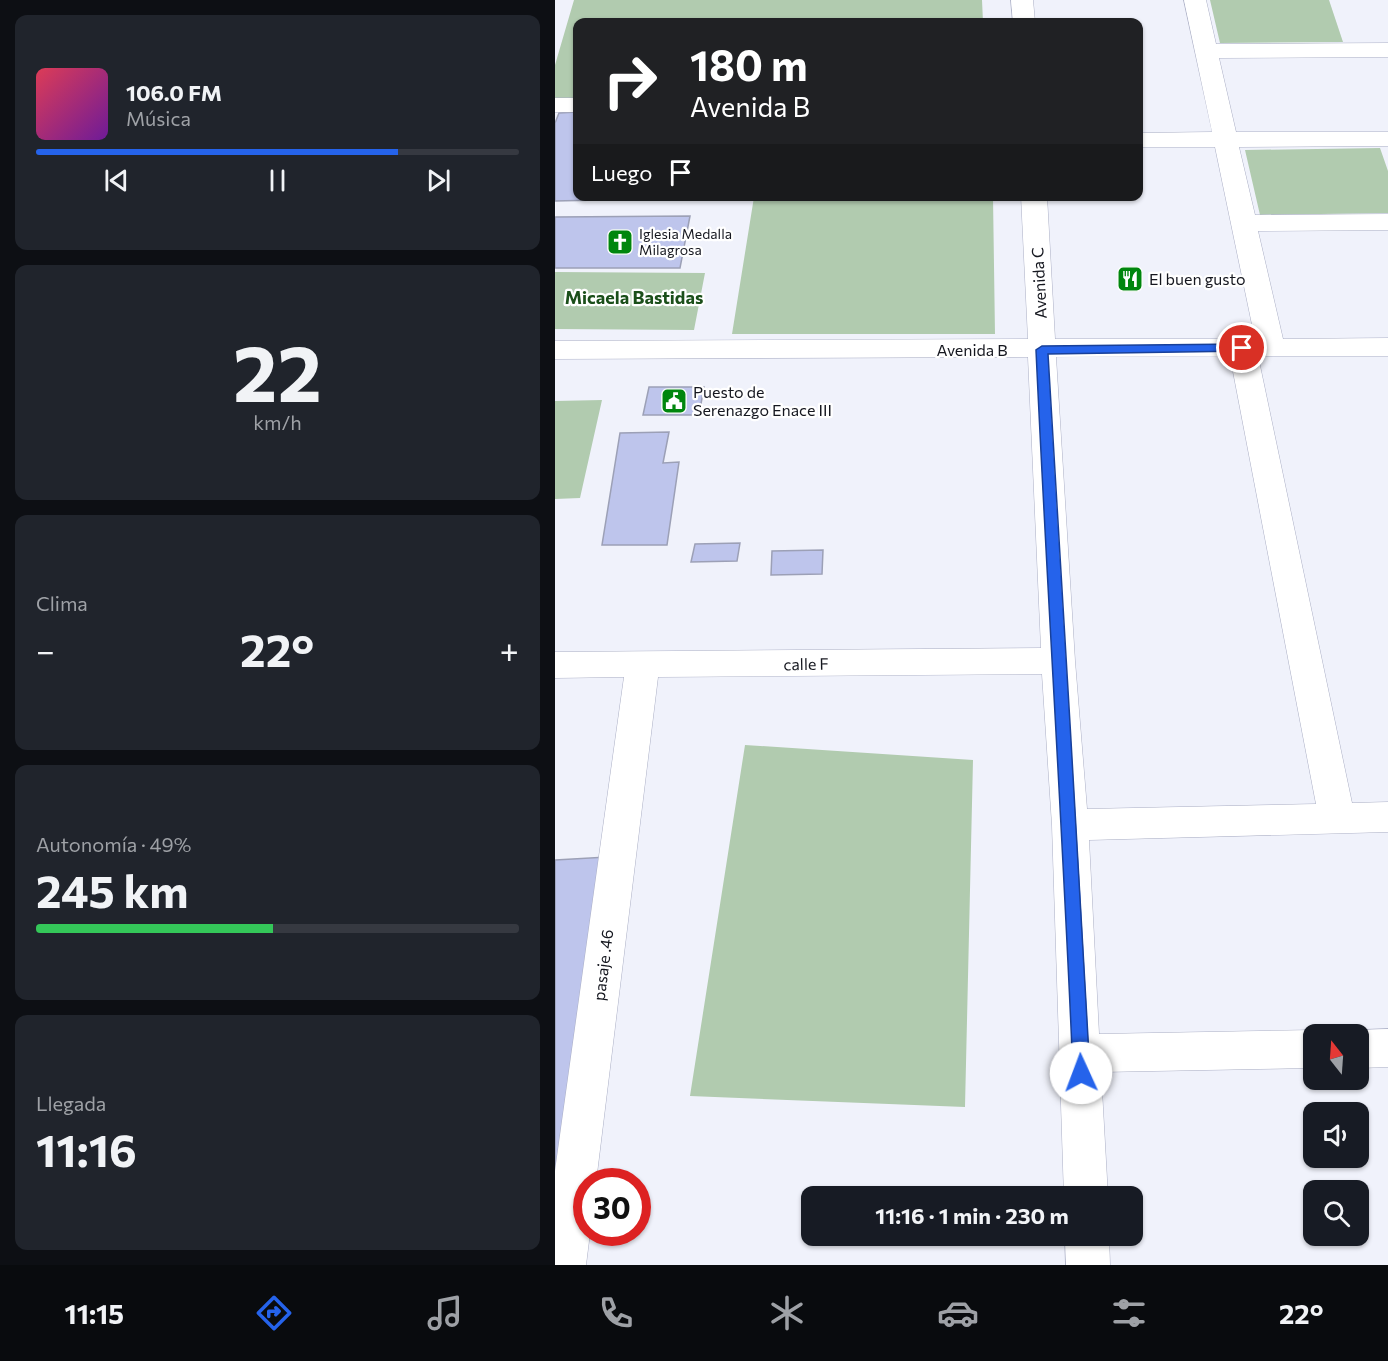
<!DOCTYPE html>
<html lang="es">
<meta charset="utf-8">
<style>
:root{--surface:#171b24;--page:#20242c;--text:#f1f3f6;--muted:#9ea1a6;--line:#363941;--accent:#2563eb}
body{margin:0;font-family:Commissioner,sans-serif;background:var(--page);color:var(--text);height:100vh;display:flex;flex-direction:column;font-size:22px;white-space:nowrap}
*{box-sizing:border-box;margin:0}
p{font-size:20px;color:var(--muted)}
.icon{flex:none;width:33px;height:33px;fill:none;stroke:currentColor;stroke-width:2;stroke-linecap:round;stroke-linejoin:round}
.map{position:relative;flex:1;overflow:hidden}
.side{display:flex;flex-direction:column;gap:15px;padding:15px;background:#0d0f14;width:555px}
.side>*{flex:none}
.banner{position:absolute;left:18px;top:18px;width:570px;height:183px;border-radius:12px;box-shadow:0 2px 4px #0004;background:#202124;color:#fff;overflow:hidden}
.needle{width:39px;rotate:343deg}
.fabs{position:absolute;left:748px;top:1024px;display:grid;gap:12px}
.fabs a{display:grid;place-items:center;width:66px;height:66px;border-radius:12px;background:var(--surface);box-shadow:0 2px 4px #0004;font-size:30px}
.speed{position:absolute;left:18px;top:1168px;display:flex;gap:12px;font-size:30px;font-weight:700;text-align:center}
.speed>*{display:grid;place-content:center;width:78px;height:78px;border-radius:50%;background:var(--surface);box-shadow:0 2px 4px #0004;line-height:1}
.speed .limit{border:9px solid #d22;background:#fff;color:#111}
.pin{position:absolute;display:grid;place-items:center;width:51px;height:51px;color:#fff;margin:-26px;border:3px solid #fff;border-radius:50%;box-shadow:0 2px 6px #0007}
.me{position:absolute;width:66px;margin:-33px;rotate:358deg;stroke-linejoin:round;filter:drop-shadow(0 0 4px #0008)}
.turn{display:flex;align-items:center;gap:21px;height:126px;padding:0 18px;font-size:27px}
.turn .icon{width:78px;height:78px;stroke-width:2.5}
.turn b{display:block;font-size:42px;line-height:51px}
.then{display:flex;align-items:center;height:57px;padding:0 18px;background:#0003;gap:12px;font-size:22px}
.big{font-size:45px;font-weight:700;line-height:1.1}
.side .widget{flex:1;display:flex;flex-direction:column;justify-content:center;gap:9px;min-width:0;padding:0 21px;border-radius:12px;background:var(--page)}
.side .dial{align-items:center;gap:0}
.dial b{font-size:78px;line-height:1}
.song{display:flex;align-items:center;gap:18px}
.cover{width:72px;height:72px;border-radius:9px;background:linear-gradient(135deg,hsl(350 70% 55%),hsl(280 70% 35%))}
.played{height:6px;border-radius:3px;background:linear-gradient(90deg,var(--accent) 75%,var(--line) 75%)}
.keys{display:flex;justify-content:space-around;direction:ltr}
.heat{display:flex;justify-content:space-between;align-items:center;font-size:33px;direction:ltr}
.charge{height:9px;border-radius:4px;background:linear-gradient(90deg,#34c759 49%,var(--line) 0)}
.trip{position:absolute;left:246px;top:1186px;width:342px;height:60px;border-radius:12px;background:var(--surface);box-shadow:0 2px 4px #0004;font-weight:700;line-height:60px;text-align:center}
.tab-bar{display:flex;height:96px;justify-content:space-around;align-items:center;background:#090b0e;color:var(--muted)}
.tab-bar .icon{width:42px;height:42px}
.tab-bar .selected{color:var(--accent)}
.tab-bar b{font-size:27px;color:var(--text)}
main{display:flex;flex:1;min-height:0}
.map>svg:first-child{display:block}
</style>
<main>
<section class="side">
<div class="widget">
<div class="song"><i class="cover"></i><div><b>106.0 FM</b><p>Música</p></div></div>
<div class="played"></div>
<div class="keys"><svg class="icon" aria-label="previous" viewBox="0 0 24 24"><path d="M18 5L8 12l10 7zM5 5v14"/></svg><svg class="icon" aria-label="pause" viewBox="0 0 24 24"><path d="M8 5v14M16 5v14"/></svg><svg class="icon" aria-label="next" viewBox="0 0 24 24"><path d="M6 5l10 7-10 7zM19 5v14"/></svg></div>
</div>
<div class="widget dial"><b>22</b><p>km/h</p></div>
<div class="widget"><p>Clima</p>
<div class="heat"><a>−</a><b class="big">22°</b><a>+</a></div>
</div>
<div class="widget"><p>Autonomía · 49%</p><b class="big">245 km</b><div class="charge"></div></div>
<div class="widget"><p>Llegada</p><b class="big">11:16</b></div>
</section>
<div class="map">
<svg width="833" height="1265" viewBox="0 0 833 1265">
<rect width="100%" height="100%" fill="#f0f2fb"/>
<path fill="#b1cbaf" d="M19 0H427L428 22H22V98H0V65Z
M655 0H774L788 42 665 43Z
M825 148 833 171V213L705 215 690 150Z
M199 197H438L440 334H177Z
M0 272 150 273 139 330 0 329Z
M47 400 25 498 0 499V401Z
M190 745 418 760 410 1107 135 1096Z"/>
<path fill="#bec5ec" stroke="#9ca0b6" stroke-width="1.5" d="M22 112V196L175 197 0 201V123L4 113Z
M135 216 125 268H0V217Z
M94 387H149L144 415H88Z
M114 432 108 463 124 462 112 545H47L65 433Z
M185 543 182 561 136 562 140 544Z
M268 550 267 574 216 575 217 551Z
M52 857 0 1188V860Z"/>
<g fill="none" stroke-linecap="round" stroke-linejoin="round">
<g stroke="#abafc5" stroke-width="1">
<path id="minor" d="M456 0H478L480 22H458Z
M629 0H651L661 44 833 43V57L664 58 681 132H833V146L684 147 700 215 833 214V230L703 231 728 339 833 338V356H703L797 803 833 802V832L534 840 544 1034 759 1030 772 1035H759V1068L546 1072 553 1197H509L497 825 487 674 103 677 41 1182H32V1233H35L31 1265H0V1171L69 677 0 678V652L486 648 473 357 0 359V341L473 339 466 196H492L500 339H700L660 147H584V133L657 132ZM675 356 761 804 532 809 520 661 501 357Z
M0 98H22V112H0Z
M833 1029V1067L804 1068V1035H791L804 1030Z
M510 1236H554L555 1265H511Z"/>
</g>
<use href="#minor" fill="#fff" fill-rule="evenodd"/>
</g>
<path fill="#2563eb" stroke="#184099" stroke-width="1.5" d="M687 344 692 348 691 351 493 354C506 594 523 833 535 1073L532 1079 526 1081 521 1079 518 1073C508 832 492 591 481 350L487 346Z"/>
<defs>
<g id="church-square" transform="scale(1.35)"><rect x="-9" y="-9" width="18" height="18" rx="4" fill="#00860d" stroke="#fff"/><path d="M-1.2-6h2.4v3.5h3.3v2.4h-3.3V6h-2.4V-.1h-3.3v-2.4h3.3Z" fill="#fff"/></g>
<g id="restaurant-square" transform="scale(1.35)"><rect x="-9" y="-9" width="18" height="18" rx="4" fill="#00860d" stroke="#fff"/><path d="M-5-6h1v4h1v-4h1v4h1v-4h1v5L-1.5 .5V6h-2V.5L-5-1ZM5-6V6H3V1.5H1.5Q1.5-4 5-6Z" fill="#fff"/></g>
<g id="civic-square" transform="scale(1.35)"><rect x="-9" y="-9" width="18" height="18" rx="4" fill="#00860d" stroke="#fff"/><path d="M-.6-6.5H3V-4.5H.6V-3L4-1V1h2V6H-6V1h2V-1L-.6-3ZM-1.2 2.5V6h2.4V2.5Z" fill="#fff"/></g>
</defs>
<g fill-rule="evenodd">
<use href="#church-square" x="65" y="242"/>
<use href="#restaurant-square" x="575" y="279"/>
<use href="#civic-square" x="119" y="401"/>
</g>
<g text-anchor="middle" stroke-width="4.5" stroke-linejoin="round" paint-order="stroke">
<g font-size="14" fill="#15171f" stroke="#fff" text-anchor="start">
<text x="84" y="239">Iglesia Medalla<tspan x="84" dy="16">Milagrosa</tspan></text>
</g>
<g font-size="16" fill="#15171f" stroke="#fff" text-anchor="start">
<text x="594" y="285">El buen gusto</text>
<text x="138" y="398">Puesto de<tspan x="138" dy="18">Serenazgo Enace III</tspan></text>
</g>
<g font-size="16" fill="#15171f" stroke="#fff">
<text transform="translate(484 283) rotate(-93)" y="6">Avenida C</text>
<text x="417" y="356">Avenida B</text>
<text transform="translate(251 664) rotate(-1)" y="6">calle F</text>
<text transform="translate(48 965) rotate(-83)" y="6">pasaje .46</text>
</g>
<g font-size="18" font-weight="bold" fill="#1b4f1a" stroke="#fff">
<text x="79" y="304">Micaela Bastidas</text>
</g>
</g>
</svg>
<div class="fabs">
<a><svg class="needle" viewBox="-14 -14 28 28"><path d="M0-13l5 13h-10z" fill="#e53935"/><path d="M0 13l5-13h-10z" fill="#9ea1a6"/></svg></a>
<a><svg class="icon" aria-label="sound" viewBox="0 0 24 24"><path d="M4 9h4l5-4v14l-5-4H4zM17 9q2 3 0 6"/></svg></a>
<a><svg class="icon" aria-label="search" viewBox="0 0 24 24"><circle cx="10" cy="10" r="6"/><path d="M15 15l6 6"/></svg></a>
</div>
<div class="speed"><div class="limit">30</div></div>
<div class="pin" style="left:687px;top:348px;background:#d93025"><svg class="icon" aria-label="arrive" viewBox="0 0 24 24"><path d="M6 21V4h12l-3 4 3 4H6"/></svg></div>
<svg class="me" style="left:526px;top:1073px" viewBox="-20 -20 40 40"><circle r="19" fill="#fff"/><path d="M0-13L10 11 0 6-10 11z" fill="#2563eb"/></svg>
<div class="trip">11:16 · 1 min · 230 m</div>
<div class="banner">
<div class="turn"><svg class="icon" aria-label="right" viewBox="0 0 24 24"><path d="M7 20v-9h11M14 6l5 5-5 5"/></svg><div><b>180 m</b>Avenida B</div></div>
<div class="then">Luego<svg class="icon" aria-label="arrive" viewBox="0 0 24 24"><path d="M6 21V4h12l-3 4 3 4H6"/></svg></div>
</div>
</div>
</main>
<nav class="tab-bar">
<b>11:15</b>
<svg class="icon selected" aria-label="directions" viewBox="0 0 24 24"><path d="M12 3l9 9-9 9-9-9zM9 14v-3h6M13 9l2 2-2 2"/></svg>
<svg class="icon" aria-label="music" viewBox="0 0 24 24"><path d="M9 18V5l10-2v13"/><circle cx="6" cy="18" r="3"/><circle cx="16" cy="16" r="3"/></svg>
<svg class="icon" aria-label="phone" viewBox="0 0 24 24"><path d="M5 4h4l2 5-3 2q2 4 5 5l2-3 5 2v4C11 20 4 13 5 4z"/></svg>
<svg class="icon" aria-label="climate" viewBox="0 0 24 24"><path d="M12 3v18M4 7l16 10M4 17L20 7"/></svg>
<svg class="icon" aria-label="car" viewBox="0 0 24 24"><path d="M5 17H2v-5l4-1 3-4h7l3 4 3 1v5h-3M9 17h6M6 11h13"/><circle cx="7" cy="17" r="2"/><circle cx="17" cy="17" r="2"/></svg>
<svg class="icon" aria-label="filters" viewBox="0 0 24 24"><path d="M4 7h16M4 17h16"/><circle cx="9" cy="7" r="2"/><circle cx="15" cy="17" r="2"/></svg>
<b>22°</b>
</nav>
